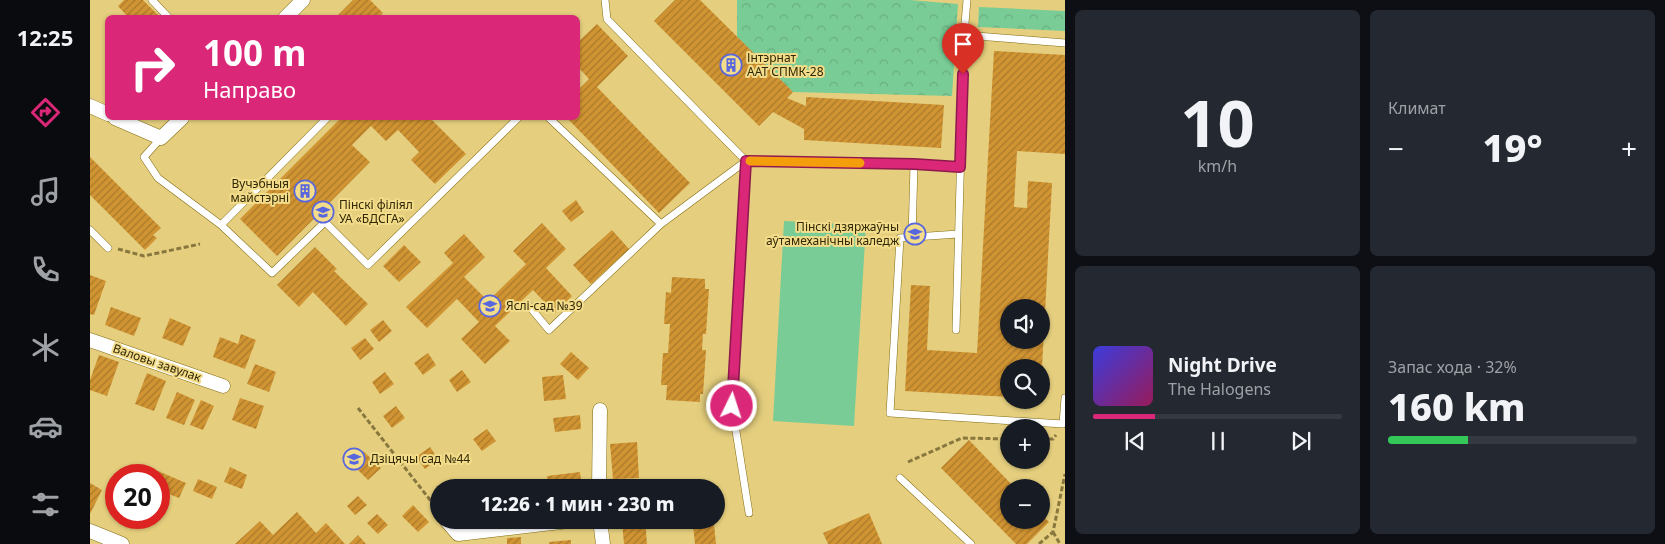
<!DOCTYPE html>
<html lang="ru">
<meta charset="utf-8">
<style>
:root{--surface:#171b24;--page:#242831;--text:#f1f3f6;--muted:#9ea1a6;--line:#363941;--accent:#db2777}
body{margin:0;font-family:"Noto Sans",sans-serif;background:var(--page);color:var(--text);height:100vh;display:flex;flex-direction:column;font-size:19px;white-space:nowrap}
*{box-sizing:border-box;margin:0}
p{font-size:16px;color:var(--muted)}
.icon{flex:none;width:28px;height:28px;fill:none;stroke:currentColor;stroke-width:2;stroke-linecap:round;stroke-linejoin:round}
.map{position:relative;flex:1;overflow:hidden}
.side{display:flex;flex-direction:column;gap:10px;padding:10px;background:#0d0f14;width:600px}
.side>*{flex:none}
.banner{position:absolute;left:15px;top:15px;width:475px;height:105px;border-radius:8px;box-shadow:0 1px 4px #0004;background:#db2777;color:#fff;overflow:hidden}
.buttons{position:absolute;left:910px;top:299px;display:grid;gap:10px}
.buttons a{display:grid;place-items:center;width:50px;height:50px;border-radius:50%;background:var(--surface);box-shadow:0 1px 4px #0004;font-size:25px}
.speed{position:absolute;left:15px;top:464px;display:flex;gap:10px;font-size:25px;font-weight:700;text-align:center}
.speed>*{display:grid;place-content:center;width:65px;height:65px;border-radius:50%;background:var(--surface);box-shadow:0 1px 4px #0004;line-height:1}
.speed .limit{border:8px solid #d22;background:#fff;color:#111}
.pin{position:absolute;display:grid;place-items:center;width:42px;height:42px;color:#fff;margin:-51px -21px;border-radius:50% 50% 50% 0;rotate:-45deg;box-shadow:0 0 5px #0007}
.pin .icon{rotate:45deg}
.me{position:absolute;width:55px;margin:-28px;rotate:4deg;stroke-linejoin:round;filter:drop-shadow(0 0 4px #0008)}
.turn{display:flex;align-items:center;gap:18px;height:105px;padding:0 15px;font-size:22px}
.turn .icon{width:65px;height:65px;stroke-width:2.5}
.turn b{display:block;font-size:35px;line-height:42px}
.big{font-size:38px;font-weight:800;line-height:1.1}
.side .widget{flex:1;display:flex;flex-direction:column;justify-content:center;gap:8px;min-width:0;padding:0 18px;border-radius:8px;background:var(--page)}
.side .dial{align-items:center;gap:0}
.dial b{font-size:65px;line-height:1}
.song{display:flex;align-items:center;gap:15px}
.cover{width:60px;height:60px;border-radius:8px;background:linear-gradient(135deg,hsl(240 70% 55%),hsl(330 70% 35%))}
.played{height:5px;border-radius:2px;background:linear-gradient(90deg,var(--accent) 25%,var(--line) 25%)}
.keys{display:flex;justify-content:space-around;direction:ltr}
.heat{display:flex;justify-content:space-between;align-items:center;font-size:28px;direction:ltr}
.charge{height:8px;border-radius:4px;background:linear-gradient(90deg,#34c759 32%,var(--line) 0)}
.side .tiles{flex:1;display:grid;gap:10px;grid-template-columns:repeat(2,1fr)}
.trip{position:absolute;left:340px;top:479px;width:295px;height:50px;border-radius:25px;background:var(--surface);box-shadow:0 1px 4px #0004;font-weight:800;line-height:50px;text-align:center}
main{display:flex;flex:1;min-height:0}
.dock{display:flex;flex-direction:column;width:90px;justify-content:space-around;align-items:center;background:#090b0e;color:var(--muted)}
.dock .icon{width:35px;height:35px}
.dock .current{color:var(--accent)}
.dock b{font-size:22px;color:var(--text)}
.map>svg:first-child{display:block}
</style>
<main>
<nav class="dock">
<b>12:25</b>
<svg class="icon current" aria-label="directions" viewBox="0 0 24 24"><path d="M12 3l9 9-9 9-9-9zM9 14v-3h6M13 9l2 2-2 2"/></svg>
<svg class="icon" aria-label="music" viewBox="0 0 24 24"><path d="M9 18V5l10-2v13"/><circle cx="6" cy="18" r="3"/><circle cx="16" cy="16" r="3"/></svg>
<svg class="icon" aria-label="phone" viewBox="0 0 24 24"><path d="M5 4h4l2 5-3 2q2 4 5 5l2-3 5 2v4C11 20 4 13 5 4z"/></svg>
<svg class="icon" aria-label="climate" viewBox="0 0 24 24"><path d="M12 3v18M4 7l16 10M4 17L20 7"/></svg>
<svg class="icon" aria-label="car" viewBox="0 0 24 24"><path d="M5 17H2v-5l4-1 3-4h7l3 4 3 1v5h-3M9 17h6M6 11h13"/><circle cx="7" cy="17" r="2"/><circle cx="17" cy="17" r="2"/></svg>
<svg class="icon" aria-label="filters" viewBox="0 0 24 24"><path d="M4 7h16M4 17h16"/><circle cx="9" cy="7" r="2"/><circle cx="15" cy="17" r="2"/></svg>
</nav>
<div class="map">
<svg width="975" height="544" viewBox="0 0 975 544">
<defs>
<pattern id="forest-crowns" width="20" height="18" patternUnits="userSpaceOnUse" patternTransform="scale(1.25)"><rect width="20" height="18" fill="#7acc96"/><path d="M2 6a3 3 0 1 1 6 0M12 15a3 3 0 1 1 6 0" fill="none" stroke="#6aaf80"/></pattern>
<pattern id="building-hatch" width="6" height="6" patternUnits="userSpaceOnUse" patternTransform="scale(1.25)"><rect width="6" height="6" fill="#d19433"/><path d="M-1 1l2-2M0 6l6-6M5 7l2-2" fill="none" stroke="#aa7929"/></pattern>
</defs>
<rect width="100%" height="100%" fill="#e5cf7e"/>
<path fill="#7acc96" d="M694 221 776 225 764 426 683 421Z"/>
<path fill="url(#forest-crowns)" d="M647 0H820L868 4 862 96 703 92 647 37Z
M889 7 975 11V31L888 27Z"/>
<path fill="url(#building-hatch)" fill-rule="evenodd" d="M34 0H53L71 18H39L28 6Z
M263 0H280L293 13 288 18H245Z
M585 0H610L703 92 697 98 716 106V97L854 105 851 148 714 140V129L683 112 669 126 564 21Z
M507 24 538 56 507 87 600 183 569 213 477 118H488V90L499 79 488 67V42Z
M904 51 975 55V154L927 151 924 207 937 208 938 181 962 183 952 368H919V397L815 391 821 285 840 286 837 350 887 353ZM919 308H951V340H919Z
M251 118H340L376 154 345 184 321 160 329 152 308 130 296 141 281 126 262 145 280 162 187 256 150 219Z
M0 157 71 228 63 235 67 238 55 250 0 195Z
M486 200 494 212 481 222 472 211Z
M452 223 476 249 456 268 482 296 465 313 443 290 405 326 420 341 395 364 371 339 389 322 367 299 337 328 316 307 363 263 354 253 374 234 395 257 374 277 398 301 436 264 423 251Z
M522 230 539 249 501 284 483 265Z
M314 245 331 262 309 282 293 266Z
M225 247 247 269 244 271 278 304 256 326 223 292 209 307 187 285Z
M0 275 16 281 4 315 0 314Z
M582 277 615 279V289H619L616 334H613L612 350H616L613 394H610V402L576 400 577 385H571L573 353H578L580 324H574L576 292 581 293Z
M21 307 51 318 44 336 15 325Z
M80 318 101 327 93 346 72 338Z
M293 320 302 331 289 342 280 330Z
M151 334 166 340 155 369 123 357 130 337 148 344Z
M275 338 284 349 270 360 261 348Z
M481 352 499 368 488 380 470 364Z
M338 353 346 365 333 375 324 363Z
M9 355 29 362 17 396 0 390V380Z
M165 364 186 372 179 392 157 384Z
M372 370 381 382 367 392 359 380Z
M295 372 304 384 290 394 282 382Z
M57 373 76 381 64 411 45 404Z
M473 375 476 399 454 401 452 377Z
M87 392 105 400 94 425 76 418Z
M150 398 174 406 166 429 142 420Z
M111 400 124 406 113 430 100 425Z
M306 406 315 418 302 428 293 416Z
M490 415 491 429 465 432 463 418Z
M397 429 406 441 392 451 383 439Z
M879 440 925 488H919V520H951V514L959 522 937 544H926L851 468Z
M547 442 549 478 523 479 520 444Z
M340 447 348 459 335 469 326 457Z
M273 451 291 468 278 480 261 463Z
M140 467 157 475 152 489 134 482Z
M68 471 96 483 89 498 69 490V475H66Z
M490 472 492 488H458L457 476Z
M108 479 127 487 122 499 103 491Z
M436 479 438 488H406L405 484Z
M0 483 12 490 0 514Z
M268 496 277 505 265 515 257 506Z
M323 505 339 522 328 532 312 516Z
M207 512 226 533 236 523 255 544H145L170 521 183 535Z
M779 513 792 544H738L733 533Z
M287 514 298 525 288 534 277 523Z
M555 520 557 544H534L532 522Z
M624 524 626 544H605L603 526Z
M268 535 276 544H259Z
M431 537V544H417V538Z
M481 540V544H459V542Z"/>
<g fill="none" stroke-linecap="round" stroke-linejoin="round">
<g stroke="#826c12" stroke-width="8">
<path id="service" d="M62 0 79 18
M515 0 517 19 656 161 642 406 659 513
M874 35 975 43
M459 118 571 224 656 161 824 164 870 167
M71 138 54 157 68 178 131 225 182 273 235 222 278 265 428 118
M131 225 237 118
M0 230 18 248
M868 234 810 238 800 413 973 424 975 398
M822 238 824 164
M439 306 459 330 571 224
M866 330 874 35 877 0
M810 478 881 544"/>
</g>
<g stroke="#826c12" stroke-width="15">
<path id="minor" d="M195 18 213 0
M0 106 18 114
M25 118 71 138 92 118
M0 340 133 386
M509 488 510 410
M356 520 368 534 487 520
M510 520 513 544
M0 531 32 544"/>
</g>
<path stroke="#88783f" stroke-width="3" stroke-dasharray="5 2.5" stroke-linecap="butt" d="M28 249 54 256 110 244
M268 408 348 510
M951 439H963L966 435
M818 462 872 438 919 439
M963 532 970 544
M949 544 963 532 975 474"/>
<use href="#service" stroke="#fff" stroke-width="7"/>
<use href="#minor" stroke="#fff" stroke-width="14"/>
</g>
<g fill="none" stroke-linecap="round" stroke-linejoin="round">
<g stroke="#8e194d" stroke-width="12">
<path id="route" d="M642 406 656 161 824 164 870 167 873 74"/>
</g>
<use href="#route" stroke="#db2777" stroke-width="9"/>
<path stroke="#f59e0b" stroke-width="9" d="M660 161 770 163"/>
</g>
<defs>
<g id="building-ring" transform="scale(1.125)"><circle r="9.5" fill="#f3dc8a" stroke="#5967de" stroke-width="1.5"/><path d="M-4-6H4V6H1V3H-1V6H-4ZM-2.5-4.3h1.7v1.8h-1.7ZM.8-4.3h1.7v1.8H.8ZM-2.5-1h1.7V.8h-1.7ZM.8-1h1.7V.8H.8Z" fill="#5967de"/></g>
<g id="university-ring" transform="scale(1.125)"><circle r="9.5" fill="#f3dc8a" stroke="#5967de" stroke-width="1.5"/><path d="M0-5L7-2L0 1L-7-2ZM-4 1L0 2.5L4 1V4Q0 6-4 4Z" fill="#5967de"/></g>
<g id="school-ring" transform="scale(1.125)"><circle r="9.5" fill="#f3dc8a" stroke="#5967de" stroke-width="1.5"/><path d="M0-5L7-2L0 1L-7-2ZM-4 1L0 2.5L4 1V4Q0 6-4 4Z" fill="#5967de"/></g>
</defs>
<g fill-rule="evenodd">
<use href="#building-ring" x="641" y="65"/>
<use href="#building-ring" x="215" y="191"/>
<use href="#university-ring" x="233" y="212"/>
<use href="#university-ring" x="825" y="234"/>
<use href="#school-ring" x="400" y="306"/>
<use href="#school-ring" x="264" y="459"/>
</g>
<g text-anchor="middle" stroke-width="4" stroke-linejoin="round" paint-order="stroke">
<g font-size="12" fill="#302704" stroke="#f3dc8a" text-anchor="start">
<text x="657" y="62">Інтэрнат<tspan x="657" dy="14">ААТ СПМК-28</tspan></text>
<text x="199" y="188" text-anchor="end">Вучэбныя<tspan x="199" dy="14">майстэрні</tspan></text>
<text x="249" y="209">Пінскі філіял<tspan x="249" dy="14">УА «БДСГА»</tspan></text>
<text x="809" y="231" text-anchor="end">Пінскі дзяржаўны<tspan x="809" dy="14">аўтамеханічны каледж</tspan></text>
<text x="416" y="310">Яслі-сад №39</text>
<text x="280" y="463">Дзіцячы сад №44</text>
</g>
<g font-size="12" fill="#302704" stroke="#f3dc8a">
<text transform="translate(67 363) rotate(19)" y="4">Валовы завулак</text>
</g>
</g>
</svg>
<div class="buttons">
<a><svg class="icon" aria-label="sound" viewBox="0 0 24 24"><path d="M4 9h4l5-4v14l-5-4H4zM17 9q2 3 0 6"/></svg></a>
<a><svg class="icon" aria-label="search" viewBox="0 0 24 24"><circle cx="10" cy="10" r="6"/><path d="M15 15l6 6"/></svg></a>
<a>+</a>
<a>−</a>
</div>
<div class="speed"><div class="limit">20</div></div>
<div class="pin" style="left:873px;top:74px;background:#d93025"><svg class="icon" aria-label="arrive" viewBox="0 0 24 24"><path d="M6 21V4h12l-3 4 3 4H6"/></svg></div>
<svg class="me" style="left:642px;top:406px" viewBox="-20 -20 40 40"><circle r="17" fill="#db2777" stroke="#fff" stroke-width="3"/><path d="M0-11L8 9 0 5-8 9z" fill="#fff"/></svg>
<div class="trip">12:26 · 1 мин · 230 m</div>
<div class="banner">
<div class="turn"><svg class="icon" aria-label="right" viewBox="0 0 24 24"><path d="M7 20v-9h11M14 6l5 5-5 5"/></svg><div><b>100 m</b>Направо</div></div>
</div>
</div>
<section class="side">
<div class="tiles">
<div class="widget dial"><b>10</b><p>km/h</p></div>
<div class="widget"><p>Климат</p>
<div class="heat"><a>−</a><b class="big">19°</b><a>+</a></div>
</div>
<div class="widget">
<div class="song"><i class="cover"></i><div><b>Night Drive</b><p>The Halogens</p></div></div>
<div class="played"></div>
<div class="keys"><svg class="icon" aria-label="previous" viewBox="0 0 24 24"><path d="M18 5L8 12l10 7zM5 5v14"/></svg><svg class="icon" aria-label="pause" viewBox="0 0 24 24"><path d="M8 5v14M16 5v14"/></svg><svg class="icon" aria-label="next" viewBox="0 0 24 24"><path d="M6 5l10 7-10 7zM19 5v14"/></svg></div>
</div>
<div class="widget"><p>Запас хода · 32%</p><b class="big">160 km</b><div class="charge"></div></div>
</div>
</section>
</main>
